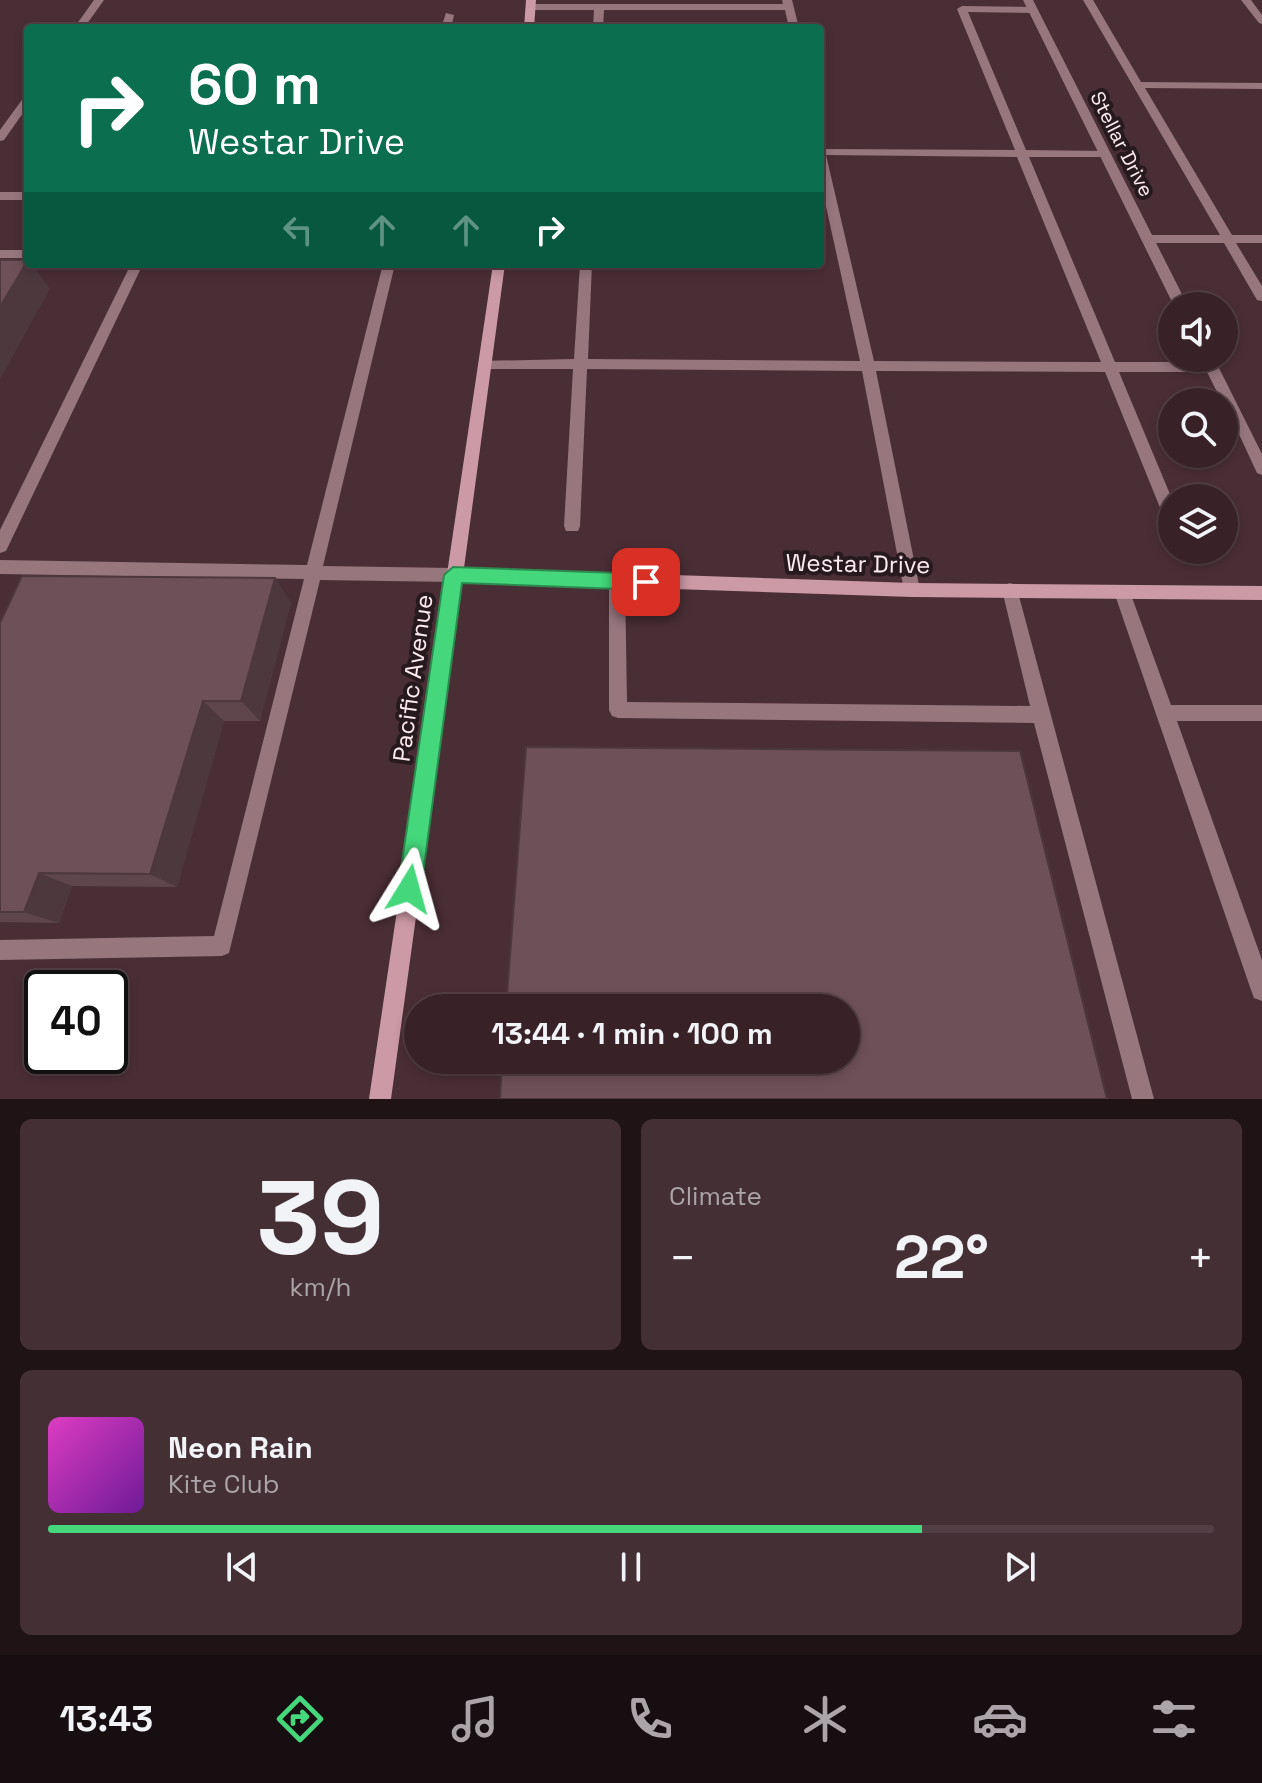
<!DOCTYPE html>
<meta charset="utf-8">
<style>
:root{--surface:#382228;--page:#432f34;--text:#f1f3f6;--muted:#aba4a8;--line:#523f45;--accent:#44d77b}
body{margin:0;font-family:"Space Grotesk",sans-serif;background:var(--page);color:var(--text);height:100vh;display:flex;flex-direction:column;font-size:30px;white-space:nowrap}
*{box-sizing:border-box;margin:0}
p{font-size:26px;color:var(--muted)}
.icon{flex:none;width:44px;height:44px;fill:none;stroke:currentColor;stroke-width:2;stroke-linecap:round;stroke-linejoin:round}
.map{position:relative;height:1099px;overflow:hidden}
.sheet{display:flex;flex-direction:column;gap:20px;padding:20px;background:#1f1316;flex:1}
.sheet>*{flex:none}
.top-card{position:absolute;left:24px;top:24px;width:800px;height:244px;border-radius:8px;box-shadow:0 4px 12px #0003,0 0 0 2px var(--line);background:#0b6e4f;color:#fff;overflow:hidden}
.tools{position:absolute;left:1158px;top:292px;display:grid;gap:16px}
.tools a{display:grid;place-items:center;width:80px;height:80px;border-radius:50%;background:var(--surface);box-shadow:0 4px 12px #0003,0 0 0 2px var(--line);font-size:40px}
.speed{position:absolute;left:24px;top:970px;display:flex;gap:16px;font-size:40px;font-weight:700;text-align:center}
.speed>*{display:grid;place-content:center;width:104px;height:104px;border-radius:50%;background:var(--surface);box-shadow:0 4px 12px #0003,0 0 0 2px var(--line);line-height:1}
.speed .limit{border:4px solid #111;border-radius:12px;background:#fff;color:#111}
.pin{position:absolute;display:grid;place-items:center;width:68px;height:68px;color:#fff;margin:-34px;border-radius:16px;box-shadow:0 4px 12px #0006}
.me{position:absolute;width:88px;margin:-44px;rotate:8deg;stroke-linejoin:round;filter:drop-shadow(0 0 6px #0008)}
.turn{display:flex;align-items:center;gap:28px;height:168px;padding:0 32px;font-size:36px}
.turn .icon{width:104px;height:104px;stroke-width:2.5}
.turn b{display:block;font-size:56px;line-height:68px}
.lanes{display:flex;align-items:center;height:76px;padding:0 32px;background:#0003;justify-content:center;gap:40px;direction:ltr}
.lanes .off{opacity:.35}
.big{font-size:60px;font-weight:800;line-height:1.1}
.sheet .widget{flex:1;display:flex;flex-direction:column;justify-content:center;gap:12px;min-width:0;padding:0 28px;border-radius:12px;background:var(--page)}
.sheet .dial{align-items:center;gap:0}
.dial b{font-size:104px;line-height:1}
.song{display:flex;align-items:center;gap:24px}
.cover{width:96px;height:96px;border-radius:12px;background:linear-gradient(135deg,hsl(310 70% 55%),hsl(280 70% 35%))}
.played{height:8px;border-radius:4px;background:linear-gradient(90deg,var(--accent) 75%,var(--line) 75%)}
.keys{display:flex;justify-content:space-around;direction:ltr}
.heat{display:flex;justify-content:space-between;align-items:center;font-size:44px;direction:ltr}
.sheet .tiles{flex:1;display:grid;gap:20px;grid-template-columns:1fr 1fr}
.widget:last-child{grid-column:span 2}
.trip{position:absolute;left:404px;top:994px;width:456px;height:80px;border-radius:40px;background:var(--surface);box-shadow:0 4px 12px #0003,0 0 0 2px var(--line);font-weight:800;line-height:80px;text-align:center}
.menu{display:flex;height:128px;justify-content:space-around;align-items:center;background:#160e10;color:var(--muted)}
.menu .icon{width:56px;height:56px}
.menu .on{color:var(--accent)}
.menu b{font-size:36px;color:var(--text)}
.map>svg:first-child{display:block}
</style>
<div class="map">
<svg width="1262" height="1099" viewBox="0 0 1262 1099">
<rect width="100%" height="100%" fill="#4a2e35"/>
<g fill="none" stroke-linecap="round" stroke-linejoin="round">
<path fill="#97767e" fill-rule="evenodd" d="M94 0H104L84 28H74Z
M782 0H792L799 28H789L785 10H604L603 28H593L594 10H531L526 7 531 4H783Z
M1083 0H1093L1141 82 1262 83V89L1145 88 1232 235H1262V243H1236L1262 286V301L1257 300 1224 243H1148L1142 239 1148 235H1220Z
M1241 0H1251L1262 15V24L1259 23Z
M962 6 1033 7 1038 10 1033 13 968 12 1026 150 1105 151 1111 154 1105 157H1029L1115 362H1211L1218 367 1211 372H1119L1172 499V521L1165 519 1163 515 1105 372 876 371 920 590 918 595 912 597 906 595 904 590 862 371 587 369 580 526 578 531H566L564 526 573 369H485L478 364 480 361 574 359 580 264H592L588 359 860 361 820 179V149L1015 150 957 9ZM826 155 1017 157 1101 362 874 361Z
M446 13 454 15 451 28H441Z
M28 96V106L4 140 0 141V130L24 97Z
M0 192H28V200H0Z
M131 264H143L6 551 0 553V530Z
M383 264H395L323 566 453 568 459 570 461 575 459 580 453 582 320 580 229 953 222 956 0 960V940L214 936 304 579 0 574V560L307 565Z
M617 574 623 576 625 581 627 702 1030 706 1002 590 1004 585 1010 583 1016 585 1154 1099H1132L1034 723 618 718 612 716 609 710V581L611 576Z
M1122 585 1128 587 1130 592 1171 705H1262V721H1177L1262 960V1001L1254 998 1251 990 1114 592 1116 587Z"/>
<path fill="#97767e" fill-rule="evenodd" d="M1023 0H1033L1188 306H1174Z
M0 250H28V258H0Z
M1200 358H1214L1262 454V475L1257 473 1224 402H1222Z"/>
<path fill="#cc99a6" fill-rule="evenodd" d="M526 0H536L534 28H524Z
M493 264H505L464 568 912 583 1262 586V600L912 597 462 582 391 1099H369Z"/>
</g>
<path fill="#5f454c" d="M291 602 260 721H224L177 887 72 886 59 923 0 922V623Z"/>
<path fill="#4d383e" d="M28 260V264H32L50 289 0 379V307Z
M275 578 291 602 260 721 241 701Z
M203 701 224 721 177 887 150 874Z
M39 873 72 886 59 923 24 912Z"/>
<path fill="#6e5058" stroke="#4d383e" stroke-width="2" d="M0 260H28L0 307Z
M22 576 275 578 241 701H203L150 874 39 873 24 912H0V623Z
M526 747 1020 751 1107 1099H500L502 1060H846V1008H506Z"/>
<path fill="#44d77b" stroke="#2c8c50" stroke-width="2" d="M453 567 646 574 656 582 646 590 462 583 421 889 417 897 409 900 401 897 398 889 444 575Z"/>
<g text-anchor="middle" stroke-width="8" stroke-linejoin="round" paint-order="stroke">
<g font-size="20" fill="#ffecf0" stroke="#271a1e">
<text transform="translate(1122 144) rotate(63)" y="7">Stellar Drive</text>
</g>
<g font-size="24" fill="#ffecf0" stroke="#271a1e">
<text transform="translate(858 564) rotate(1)" y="8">Westar Drive</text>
<text transform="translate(413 678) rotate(-82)" y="8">Pacific Avenue</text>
</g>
</g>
</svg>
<div class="tools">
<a><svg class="icon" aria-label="sound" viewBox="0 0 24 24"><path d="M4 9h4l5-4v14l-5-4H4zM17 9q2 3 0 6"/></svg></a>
<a><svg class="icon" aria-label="search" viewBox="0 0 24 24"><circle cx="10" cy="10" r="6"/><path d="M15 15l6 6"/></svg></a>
<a><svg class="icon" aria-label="layers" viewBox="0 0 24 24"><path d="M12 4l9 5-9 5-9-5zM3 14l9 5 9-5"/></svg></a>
</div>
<div class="speed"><div class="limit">40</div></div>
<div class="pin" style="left:646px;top:582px;background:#d93025"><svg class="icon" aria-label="arrive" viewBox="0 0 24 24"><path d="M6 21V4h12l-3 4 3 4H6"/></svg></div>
<svg class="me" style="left:409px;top:889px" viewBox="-20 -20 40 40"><path d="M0-17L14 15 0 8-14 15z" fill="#44d77b" stroke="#fff" stroke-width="4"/></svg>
<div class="trip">13:44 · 1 min · 100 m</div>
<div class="top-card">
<div class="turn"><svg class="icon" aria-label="right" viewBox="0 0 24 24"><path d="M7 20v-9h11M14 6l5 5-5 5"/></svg><div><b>60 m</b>Westar Drive</div></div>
<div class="lanes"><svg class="icon off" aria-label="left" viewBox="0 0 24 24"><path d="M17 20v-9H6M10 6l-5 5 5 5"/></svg><svg class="icon off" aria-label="ahead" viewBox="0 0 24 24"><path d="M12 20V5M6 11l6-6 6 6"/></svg><svg class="icon off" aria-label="ahead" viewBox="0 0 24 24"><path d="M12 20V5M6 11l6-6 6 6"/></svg><svg class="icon" aria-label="right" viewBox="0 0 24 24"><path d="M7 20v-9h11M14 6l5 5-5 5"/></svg></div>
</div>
</div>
<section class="sheet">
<div class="tiles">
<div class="widget dial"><b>39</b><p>km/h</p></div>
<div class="widget"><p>Climate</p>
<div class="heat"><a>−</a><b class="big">22°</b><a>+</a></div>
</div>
<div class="widget">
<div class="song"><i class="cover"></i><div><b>Neon Rain</b><p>Kite Club</p></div></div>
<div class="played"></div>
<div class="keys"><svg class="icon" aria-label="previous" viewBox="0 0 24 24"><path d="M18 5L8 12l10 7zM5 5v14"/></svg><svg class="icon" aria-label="pause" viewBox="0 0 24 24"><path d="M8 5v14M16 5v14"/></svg><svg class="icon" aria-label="next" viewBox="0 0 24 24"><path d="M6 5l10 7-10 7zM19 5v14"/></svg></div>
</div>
</div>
</section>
<nav class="menu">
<b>13:43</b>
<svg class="icon on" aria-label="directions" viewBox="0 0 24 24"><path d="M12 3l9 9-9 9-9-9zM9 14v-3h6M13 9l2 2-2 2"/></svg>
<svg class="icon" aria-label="music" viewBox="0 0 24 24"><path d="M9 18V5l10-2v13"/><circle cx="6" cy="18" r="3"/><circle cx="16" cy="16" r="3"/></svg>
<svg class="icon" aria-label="phone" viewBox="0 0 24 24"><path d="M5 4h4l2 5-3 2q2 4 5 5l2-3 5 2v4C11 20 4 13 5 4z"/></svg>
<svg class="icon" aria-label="climate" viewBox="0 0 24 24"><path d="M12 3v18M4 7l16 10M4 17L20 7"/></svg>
<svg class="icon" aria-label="car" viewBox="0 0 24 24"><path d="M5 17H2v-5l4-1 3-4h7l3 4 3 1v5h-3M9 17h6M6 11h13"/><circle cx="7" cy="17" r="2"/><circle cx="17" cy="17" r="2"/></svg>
<svg class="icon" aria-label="filters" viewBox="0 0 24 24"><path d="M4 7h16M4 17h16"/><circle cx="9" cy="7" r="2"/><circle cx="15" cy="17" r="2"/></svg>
</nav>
